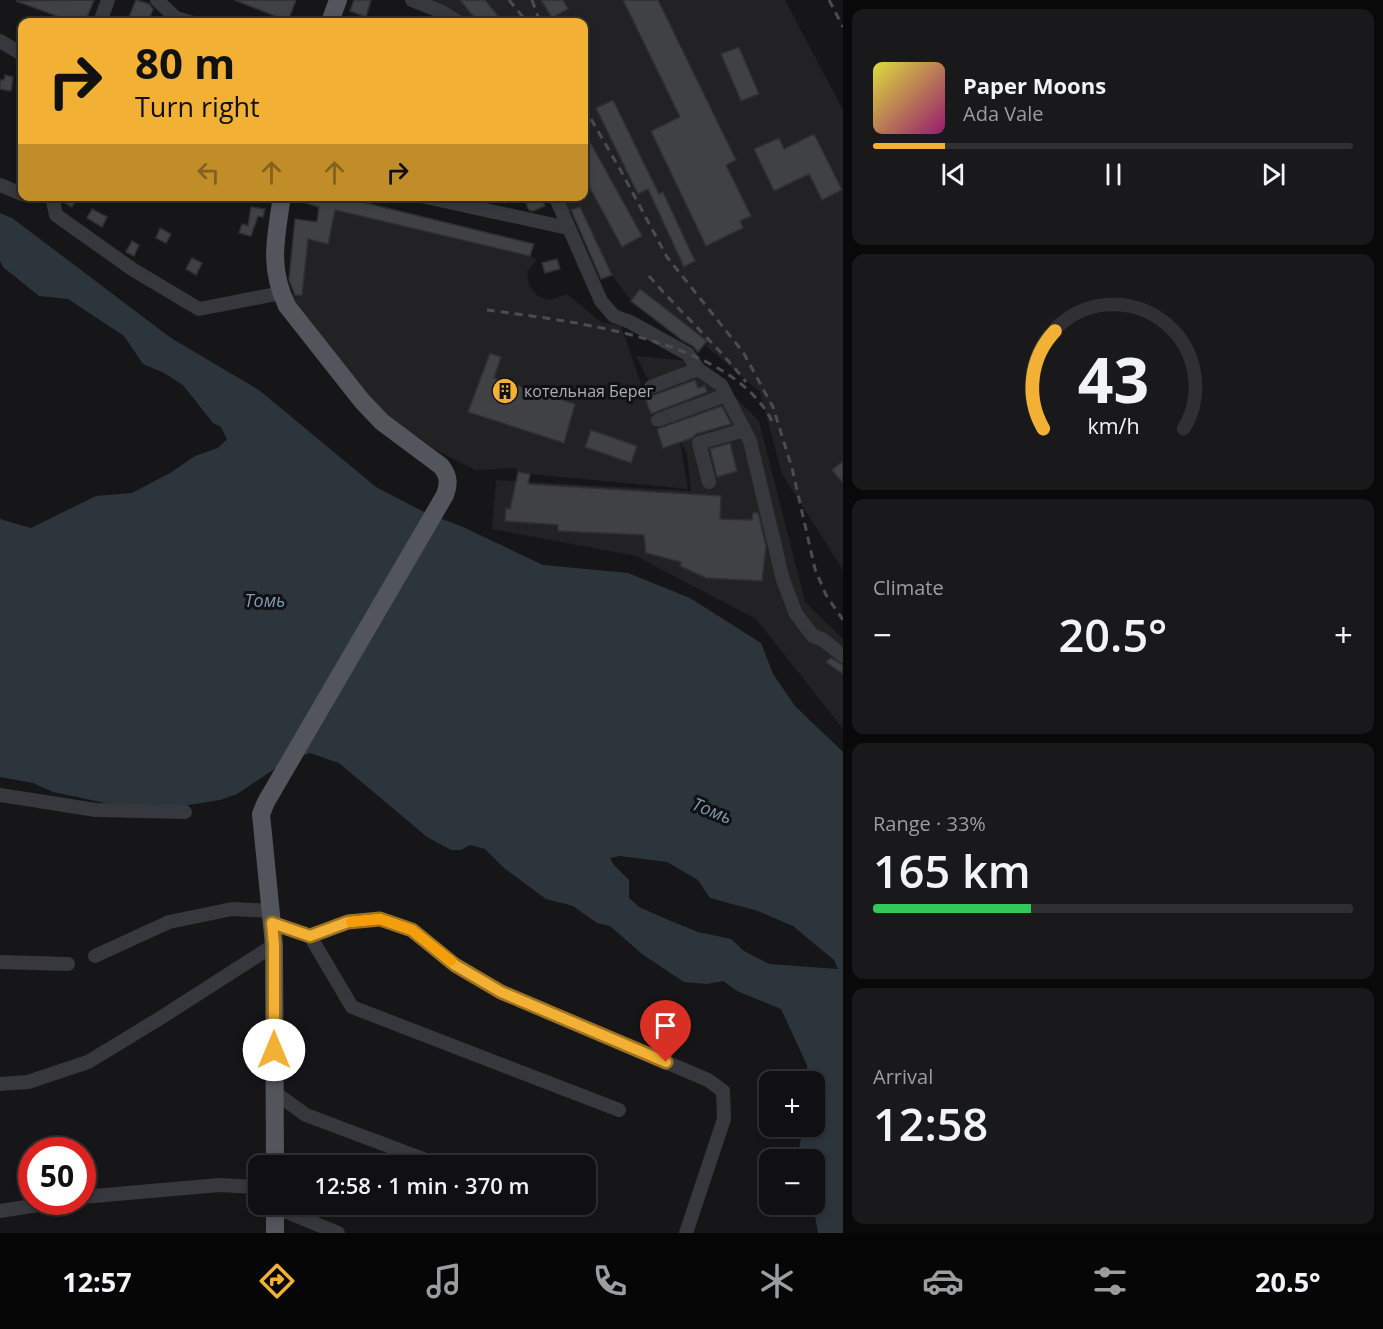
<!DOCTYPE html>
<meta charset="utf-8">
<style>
:root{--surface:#101012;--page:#19191b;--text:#f1f3f6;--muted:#9c9d9f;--line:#303032;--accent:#f2b134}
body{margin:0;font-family:"Open Sans",sans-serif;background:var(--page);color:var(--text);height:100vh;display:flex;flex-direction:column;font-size:22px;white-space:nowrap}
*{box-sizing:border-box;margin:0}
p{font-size:20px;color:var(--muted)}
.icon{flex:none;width:33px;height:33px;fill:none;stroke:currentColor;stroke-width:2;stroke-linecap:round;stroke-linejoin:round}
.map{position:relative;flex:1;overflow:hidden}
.panel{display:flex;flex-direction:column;gap:9px;padding:9px;background:#09090a;width:540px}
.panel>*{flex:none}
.guide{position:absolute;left:18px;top:18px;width:570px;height:183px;border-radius:12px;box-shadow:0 3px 9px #0003,0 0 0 2px var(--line);background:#f2b134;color:#111;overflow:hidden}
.buttons{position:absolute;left:759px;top:1071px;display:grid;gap:12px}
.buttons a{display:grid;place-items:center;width:66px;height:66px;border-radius:12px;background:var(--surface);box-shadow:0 3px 9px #0003,0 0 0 2px var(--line);font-size:30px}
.speed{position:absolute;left:18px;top:1137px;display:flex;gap:12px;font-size:30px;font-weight:700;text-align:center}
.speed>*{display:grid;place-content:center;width:78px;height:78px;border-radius:50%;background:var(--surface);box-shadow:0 3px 9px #0003,0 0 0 2px var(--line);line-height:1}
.speed .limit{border:9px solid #d22;background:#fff;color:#111}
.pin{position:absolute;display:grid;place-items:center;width:51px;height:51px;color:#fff;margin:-62px -26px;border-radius:50% 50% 50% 0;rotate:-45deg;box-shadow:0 0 6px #0007}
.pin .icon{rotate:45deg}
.me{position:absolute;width:66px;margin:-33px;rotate:0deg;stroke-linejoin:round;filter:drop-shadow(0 0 4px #0008)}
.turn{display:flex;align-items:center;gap:21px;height:126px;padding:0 18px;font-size:27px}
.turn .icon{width:78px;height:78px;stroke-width:2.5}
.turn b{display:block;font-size:42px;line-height:51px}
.lanes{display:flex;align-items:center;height:57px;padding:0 18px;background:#0003;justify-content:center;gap:30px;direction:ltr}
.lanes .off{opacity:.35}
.big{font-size:45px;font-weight:600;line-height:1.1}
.panel .card{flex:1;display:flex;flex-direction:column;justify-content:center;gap:9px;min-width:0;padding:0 21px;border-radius:12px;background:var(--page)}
.panel .dial{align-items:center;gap:0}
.dial svg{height:156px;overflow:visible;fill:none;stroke:var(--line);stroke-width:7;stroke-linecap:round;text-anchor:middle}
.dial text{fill:var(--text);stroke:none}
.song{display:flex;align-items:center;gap:18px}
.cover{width:72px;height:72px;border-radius:9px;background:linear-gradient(135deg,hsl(60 70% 55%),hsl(320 70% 35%))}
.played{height:6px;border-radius:3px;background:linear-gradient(90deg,var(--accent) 15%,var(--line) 15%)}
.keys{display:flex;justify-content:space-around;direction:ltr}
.heat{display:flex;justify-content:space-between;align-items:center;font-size:33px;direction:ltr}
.charge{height:9px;border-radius:4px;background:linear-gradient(90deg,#34c759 33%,var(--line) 0)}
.trip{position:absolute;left:248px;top:1155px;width:348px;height:60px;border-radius:12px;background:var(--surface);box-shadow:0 3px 9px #0003,0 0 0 2px var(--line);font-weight:600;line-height:60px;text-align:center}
.tabs{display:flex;height:96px;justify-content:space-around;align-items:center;background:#060607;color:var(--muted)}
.tabs .icon{width:42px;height:42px}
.tabs .on{color:var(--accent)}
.tabs b{font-size:27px;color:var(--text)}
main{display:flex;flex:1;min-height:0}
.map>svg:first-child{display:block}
</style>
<main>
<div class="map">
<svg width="843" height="1233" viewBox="0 0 843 1233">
<rect width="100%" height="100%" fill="#161618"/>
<path fill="#222225" d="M427 0H785L843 110V570L782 474 760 392 707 347 706 341 640 289 631 301 612 275 580 207 568 212 561 197 584 196V22H466L450 11Z
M335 210 530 256 537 260 527 272 529 285 539 297 550 300 567 294 601 322 621 326 663 447 680 442 688 489 530 474 518 472 515 468 475 470 438 451 384 414 288 295H302L308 240H313Z
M636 356 701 362 759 421 805 602 843 639V729L756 619 636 556 492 529 496 480 691 491 687 454Z"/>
<path fill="#2c353c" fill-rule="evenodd" d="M0 213 12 218 171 338 259 390 376 487 424 512 463 527 543 565 628 573 690 598 761 643 773 674 795 706 843 752V1233H818L813 1205 814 1204V1160L799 1159 798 1155 803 1127 814 1126V1082L808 1081 807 1065 781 1009 737 991 723 981 707 984 684 982 642 954 610 926 597 923 573 906 546 899 504 868 485 849 470 845 461 850H451L427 837 339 763 310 753 279 763 276 768 237 794 220 800 169 808 115 805 53 792 33 783 0 777V519L31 528 96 496 132 493 170 473 195 456 218 448 227 439 221 427 213 423 183 385 164 373 143 364 124 336 68 299 39 296 3 267 0 261ZM620 856 667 862 698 880 710 898 758 911 793 926 834 960 838 969 769 964 744 951 731 939 698 932 666 919 639 907 629 898V880L614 865 610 858Z"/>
<path fill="#404145" stroke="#303034" stroke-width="1.5" d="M94 0 85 22H73L16 1Z
M136 0 149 4 153 9 148 22H127Z
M234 0H296L288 21Z
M354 0H371L366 17 350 11Z
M460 0H485L503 22H478Z
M541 0H563L568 9 552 18Z
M623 0H658L736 160 726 165 751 216 740 221 743 228 706 246 651 131 680 117Z
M739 47 759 94 741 101 721 54Z
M5 75 13 77 11 91 0 89V80H4Z
M613 100 659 194 663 192 695 261 684 267 648 189 638 194 596 108Z
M584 131 642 236 622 247 584 177Z
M814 134 842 190 822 200 809 174 774 191 754 149 779 138 784 149Z
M61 196H70L76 200 72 207 63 202Z
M293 196H337L534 244 530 256 335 210 328 244 308 239 302 295H295L289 280 295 219 317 222 319 207 293 199Z
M541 197 545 206 533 211 529 210 526 203Z
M251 207 265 209 263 217 258 216 251 236 239 233 242 224 248 226Z
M580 207 612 275 601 279 571 210Z
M92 209 107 217 102 227 87 218Z
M160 228 171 234 166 243 156 238Z
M132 241 139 245 134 256 126 252Z
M192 258 202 263 196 275 186 269Z
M557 259 560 269 545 273 542 263Z
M640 289 707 341 698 352 693 346 682 340 631 301Z
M490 353 501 357 494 378 575 404 564 443 468 412Z
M695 380 698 388 705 386 707 392 651 414 644 395H654Z
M722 406 731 424 696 434 692 438 663 448 657 429Z
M591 430 637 446 631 463 585 447Z
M730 443 737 471 717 477 710 449Z
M843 461V483L832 470Z
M518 472 530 474 528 484 721 496 720 519 752 520 753 513H758L766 546 762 581 706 578 680 566 681 562 646 553 644 535 558 531V525L505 521 506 508 510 509Z
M831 658 843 665V674L826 662Z"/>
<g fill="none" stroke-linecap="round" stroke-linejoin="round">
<path stroke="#37383d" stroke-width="14" d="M157 0 176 18 190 22
M412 0 442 12 458 22
M100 22 108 0
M0 41 22 54
M0 185 22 194V193
M52 196 56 215 132 269 199 309 281 293
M421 196 568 228
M555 196 601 301 614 316 630 322 688 354 698 369 721 385 750 441 783 580 796 614 813 636 822 639 843 656
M651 387 698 369
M658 420 726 395
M709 482 699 443 744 430
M0 795 96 810 185 812
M272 923 310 936 352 1007 619 1110
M310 936 348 922 380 919 412 930 455 965 501 992 708 1080 723 1091 724 1119 686 1233
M95 956 169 922 232 909 271 911
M0 962 68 964
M0 1084 28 1082 88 1062 162 1017 274 945
M274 1092 306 1115 442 1166
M82 1197 220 1185 258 1187
M275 1207 338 1233
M0 1211 56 1202"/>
<path stroke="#53555c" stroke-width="18" d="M330 22 338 0
M275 1166 274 945 261 814 266 802 445 495C449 484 449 476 441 466L382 422 362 401 287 306C268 267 276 237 282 196
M275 1233V1204"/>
<path stroke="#4a4c52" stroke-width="3" stroke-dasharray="8 6" stroke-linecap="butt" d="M509 0 527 22
M532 0 540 22
M829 0 843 27
M584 107 621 171 667 257 743 352 773 407 792 468 815 569 826 595 843 620
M649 276C680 312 716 344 746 382
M487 310C569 321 730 338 772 421"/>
</g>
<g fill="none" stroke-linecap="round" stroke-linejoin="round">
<g stroke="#9d7322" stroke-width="15">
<path id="route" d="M274 1050V945L272 923 310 936 348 922 380 919 412 930 455 965 501 992 666 1062"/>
</g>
<use href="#route" stroke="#f2b134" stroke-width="10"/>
<path stroke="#f59e0b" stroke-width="10" d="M351 922 380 919 412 930 451 961"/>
</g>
<defs>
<g id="building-disc" transform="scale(1.35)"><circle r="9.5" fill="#f2b134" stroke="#111113"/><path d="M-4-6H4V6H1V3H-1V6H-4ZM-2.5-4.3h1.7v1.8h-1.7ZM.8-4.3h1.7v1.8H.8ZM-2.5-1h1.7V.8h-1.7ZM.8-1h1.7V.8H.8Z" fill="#111"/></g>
</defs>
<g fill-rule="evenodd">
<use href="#building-disc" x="505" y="391"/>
</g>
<g text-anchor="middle" stroke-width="6" stroke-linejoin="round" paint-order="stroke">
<g font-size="16" fill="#a8adb8" stroke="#111113" text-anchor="start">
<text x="524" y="397">котельная Берег</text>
</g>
<g font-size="18" font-style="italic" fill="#7f9bb3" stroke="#111113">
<text x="265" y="607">Томь</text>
<text transform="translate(712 811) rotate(22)" y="6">Томь</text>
</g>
</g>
</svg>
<div class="buttons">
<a>+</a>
<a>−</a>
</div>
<div class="speed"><div class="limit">50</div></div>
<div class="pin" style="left:666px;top:1062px;background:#d93025"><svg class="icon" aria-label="arrive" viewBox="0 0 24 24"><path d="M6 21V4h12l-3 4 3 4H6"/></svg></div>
<svg class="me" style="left:274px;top:1050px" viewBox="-20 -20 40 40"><circle r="19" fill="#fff"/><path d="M0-13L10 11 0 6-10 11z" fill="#f2b134"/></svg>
<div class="trip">12:58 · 1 min · 370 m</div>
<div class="guide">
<div class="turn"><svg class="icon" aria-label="right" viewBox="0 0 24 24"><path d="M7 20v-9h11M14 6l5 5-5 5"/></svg><div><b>80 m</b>Turn right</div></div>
<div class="lanes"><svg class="icon off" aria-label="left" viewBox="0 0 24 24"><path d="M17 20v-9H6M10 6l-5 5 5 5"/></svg><svg class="icon off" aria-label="ahead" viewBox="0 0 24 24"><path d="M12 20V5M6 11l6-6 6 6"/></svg><svg class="icon off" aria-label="ahead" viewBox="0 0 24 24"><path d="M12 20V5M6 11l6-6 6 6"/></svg><svg class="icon" aria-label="right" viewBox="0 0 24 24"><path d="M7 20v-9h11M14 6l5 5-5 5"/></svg></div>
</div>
</div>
<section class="panel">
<div class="card">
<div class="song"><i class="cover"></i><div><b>Paper Moons</b><p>Ada Vale</p></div></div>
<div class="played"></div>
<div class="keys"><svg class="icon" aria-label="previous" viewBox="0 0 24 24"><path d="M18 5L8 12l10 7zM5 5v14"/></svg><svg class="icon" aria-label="pause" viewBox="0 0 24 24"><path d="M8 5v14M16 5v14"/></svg><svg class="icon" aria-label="next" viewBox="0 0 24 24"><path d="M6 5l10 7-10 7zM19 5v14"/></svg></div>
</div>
<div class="card dial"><svg viewBox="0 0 100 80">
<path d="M14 69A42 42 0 1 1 86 69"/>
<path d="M14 69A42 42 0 0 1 20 19" stroke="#f2b134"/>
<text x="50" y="56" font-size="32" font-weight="700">43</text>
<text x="50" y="72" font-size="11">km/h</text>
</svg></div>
<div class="card"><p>Climate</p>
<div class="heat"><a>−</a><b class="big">20.5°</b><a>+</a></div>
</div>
<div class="card"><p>Range · 33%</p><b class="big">165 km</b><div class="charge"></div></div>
<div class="card"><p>Arrival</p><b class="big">12:58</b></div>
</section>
</main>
<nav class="tabs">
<b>12:57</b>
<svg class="icon on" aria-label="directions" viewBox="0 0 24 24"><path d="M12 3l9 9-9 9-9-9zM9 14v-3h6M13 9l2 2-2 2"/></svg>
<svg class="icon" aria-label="music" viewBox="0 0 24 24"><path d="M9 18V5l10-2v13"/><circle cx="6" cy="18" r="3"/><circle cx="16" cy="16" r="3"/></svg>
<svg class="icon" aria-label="phone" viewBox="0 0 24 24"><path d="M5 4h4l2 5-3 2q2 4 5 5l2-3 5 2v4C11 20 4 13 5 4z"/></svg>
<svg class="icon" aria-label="climate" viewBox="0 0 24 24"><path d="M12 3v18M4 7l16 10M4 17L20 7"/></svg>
<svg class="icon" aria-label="car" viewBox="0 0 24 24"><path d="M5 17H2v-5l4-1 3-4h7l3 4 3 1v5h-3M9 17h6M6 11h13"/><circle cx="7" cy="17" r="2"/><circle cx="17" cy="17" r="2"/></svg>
<svg class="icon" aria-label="filters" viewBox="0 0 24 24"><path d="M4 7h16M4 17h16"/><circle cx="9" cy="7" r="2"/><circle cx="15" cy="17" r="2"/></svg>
<b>20.5°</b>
</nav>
